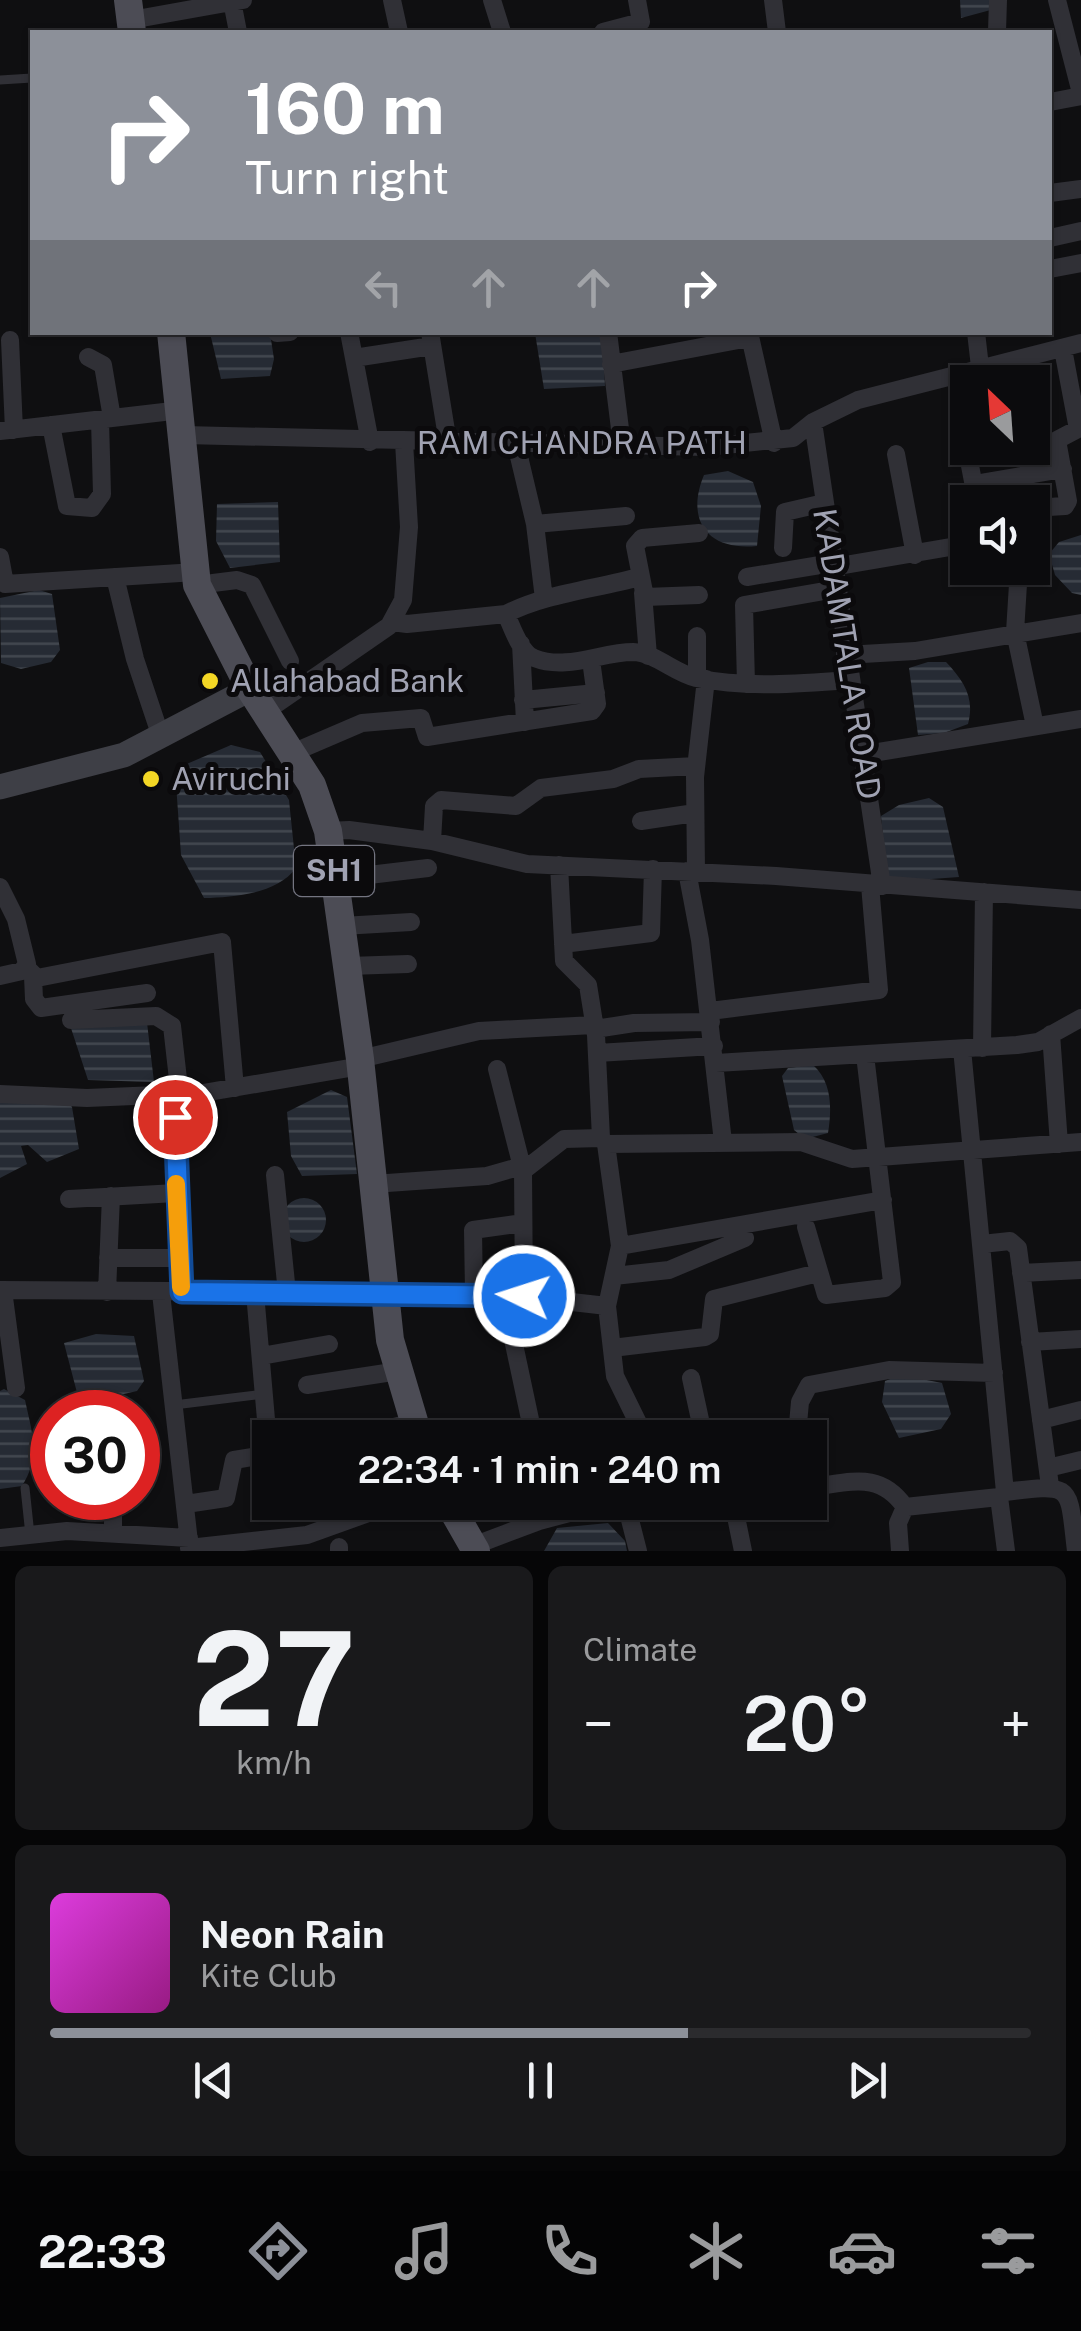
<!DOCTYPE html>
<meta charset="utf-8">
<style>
:root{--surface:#0b0b0d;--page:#19191b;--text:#f1f3f6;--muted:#9a9b9d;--line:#2b2b2e;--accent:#8c9099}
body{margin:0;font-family:"Public Sans",sans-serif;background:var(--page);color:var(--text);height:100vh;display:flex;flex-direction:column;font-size:38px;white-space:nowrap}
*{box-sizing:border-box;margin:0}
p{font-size:32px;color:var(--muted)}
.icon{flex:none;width:55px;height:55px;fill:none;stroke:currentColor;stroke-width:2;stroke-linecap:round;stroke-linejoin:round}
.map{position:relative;height:1551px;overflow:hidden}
.details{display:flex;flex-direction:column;gap:15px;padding:15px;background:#060607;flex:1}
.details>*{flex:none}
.guide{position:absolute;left:30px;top:30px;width:1022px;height:305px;border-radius:0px;box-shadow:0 2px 8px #0004,0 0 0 2px var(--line);background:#8c9099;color:#fff;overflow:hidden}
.needle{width:65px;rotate:335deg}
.buttons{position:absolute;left:950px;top:365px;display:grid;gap:20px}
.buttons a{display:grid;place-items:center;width:100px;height:100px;border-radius:0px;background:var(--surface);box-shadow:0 2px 8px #0004,0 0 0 2px var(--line);font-size:50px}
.speed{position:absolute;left:30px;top:1390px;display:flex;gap:20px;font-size:50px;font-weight:700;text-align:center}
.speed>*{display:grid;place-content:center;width:130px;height:130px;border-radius:50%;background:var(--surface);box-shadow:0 2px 8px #0004,0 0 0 2px var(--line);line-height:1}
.speed .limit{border:15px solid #d22;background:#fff;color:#111}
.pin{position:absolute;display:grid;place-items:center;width:85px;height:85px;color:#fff;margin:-42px;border:5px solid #fff;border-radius:50%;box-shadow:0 2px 10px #0007}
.me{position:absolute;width:110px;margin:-55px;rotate:274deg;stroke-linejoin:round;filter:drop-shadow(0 0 8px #0008)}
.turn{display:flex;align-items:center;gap:35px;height:210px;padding:0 50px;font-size:45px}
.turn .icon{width:130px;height:130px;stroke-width:2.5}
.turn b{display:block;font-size:70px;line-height:85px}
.lanes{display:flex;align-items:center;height:95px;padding:0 50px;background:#0003;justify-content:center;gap:50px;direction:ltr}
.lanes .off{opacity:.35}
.big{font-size:75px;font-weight:600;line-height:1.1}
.details .tile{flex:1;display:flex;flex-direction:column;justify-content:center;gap:15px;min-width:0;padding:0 35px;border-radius:15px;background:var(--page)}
.details .dial{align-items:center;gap:0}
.dial b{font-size:130px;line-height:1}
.song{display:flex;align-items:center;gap:30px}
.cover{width:120px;height:120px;border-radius:15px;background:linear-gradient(135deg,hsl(300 70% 55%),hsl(310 70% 35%))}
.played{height:10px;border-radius:5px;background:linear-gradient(90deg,var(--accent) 65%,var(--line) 65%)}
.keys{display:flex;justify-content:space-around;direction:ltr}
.heat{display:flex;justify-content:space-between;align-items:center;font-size:55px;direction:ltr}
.details .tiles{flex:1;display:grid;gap:15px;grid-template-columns:1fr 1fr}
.tile:last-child{grid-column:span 2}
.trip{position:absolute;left:252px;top:1420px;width:575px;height:100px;border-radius:0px;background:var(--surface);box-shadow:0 2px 8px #0004,0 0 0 2px var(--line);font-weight:600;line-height:100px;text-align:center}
.tab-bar{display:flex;height:160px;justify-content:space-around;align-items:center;background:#040405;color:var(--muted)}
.tab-bar .icon{width:70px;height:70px}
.tab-bar .selected{color:var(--accent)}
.tab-bar b{font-size:45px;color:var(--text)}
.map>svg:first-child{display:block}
</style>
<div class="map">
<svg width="1081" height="1551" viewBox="0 0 1081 1551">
<defs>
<pattern id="water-rules" width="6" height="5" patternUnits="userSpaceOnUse" patternTransform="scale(2.5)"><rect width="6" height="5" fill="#262b34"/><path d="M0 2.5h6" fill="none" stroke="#42474f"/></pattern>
</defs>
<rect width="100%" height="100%" fill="#0f0f11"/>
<path fill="url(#water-rules)" d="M960 0H997L998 8 961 18Z
M210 333H270L274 359 270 376 221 379Z
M535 333H602L605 386 544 389Z
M728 471 753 482 761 506 757 546C708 551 685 521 704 475Z
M278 502 280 562 230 568 216 541 217 504Z
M1081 535V595L1072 593 1055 575 1049 554 1059 542Z
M39 590 52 594 60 650 51 662 21 669 1 663 0 598Z
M928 662H946C964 681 975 698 968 724L944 733 918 735 909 668Z
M231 745 260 752 289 800 296 868C277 894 234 897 204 898L181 855 175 769Z
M929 798 943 807 959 877 904 881 887 876 881 816 899 805Z
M146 1014 154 1082 88 1080 68 1019Z
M813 1065C832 1082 832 1108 828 1133L805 1139 794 1130 782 1076 788 1068Z
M331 1090 347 1097 357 1174 302 1176 291 1156 287 1112Z
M61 1094 72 1107 79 1149 47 1162 28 1145 21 1146 27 1164 0 1178V1097Z
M282 1220a22 22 0 1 1 44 0a22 22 0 1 1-44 0Z
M96 1334 134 1336 144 1381 137 1391 80 1404 64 1343Z
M901 1375 942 1383 951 1414 941 1429 899 1438 882 1402 885 1381Z
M4 1389 25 1400C32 1433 41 1456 22 1486L0 1489V1391Z
M608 1523 625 1541 627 1551H544L557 1528Z"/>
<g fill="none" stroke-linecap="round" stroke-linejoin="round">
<path stroke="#303036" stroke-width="9" d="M0 80 32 78
M174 1405 264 1394
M25 1488 30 1535"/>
<path stroke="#303036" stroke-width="18" d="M392 0 399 32
M492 0 502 32
M773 0 777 32
M1057 0 1081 93
M232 1 238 32
M131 20 243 0
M603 32 641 22 637 0
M997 32 998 0
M1050 102 1081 96
M1050 193 1081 189
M1050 238 1081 231
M1050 269 1081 263
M349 332 370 442
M430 332 448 443
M608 332 622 445
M749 332 774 443
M976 332 980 367
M277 333 290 332
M10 340 14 430
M88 357 103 365 112 418
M354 358 432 346
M611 364 749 338
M813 422 882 886
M51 425 67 506 92 508 102 494 100 420
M0 431 181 410
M184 435 706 447 793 438 813 422 858 400 1081 343
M516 444 535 524 544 599
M966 445 977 502
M896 454 915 555
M974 484 1063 469
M1032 508 1065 506 1068 501 1057 440 1078 429 1063 349
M535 524 626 516
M699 533 642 538 635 546 645 597 699 595
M783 548 785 512 824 503
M0 557 5 584 196 572
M833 567 968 544
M1019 568 1015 632 1035 726
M115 577 135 659 161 737
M747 577 832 563
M197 585 237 580 252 585 290 661
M643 593 648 656
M506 614C544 594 596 589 639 577
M392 622 407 624 506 614C512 627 520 653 534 658 567 671 601 652 633 652 656 653 674 673 696 678 746 688 798 684 849 680
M521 644 525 722
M845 655 915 651 1081 623
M697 678V636
M746 684 744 605 836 589
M523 700 596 693
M266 711 389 626 403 600 409 527 404 442
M292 753 362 723 421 718 427 737 592 711 597 704 591 660
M860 755 1081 719
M641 821 695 813
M328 831 349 830 432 841 527 864 776 876 1081 900
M432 841 434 806 441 800 516 806 541 788 613 779 639 769 696 766
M559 865 564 961 588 985 596 1035 601 1138 606 1144 620 1246 607 1306 615 1376 641 1429 652 1438
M687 871 700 940 723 1142
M696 871 695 777 706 679
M335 879 428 868
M0 887 16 919 27 964 22 971 0 976
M342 926 411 922
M563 944 651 933 653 869
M349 966 408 964
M27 968 37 978 222 942 235 1088
M33 976 34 999 41 1008 147 993
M710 1011 879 990 870 885
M71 1020 156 1016 172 1026 180 1097 175 1111 182 1292
M595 1029 634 1023 711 1022
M1051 1034 1059 1144
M982 1048 984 892
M962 1049 1005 1492 999 1497 1006 1551
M597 1053 714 1046
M360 1059 479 1031 594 1025
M716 1063 1017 1045 1038 1042 1081 1018
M497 1069 523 1171
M0 1094 87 1098 180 1094
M180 1097 361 1066
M606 1144 801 1142 852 1159 1081 1142
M275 1175 287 1293
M373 1184 487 1176 522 1166
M69 1199 176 1193
M806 1227 826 1295 885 1288 892 1282 865 1055
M982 1244 1010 1241 1018 1248 1050 1486
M620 1246 883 1200
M108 1258H179
M1021 1273 1081 1270
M614 1276 669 1270 745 1238
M0 1290 493 1293 607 1306
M3 1290 16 1388
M107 1292 111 1196
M161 1293 190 1551
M255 1293 269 1454
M474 1293 473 1230 523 1223
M510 1294 511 1330 534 1438
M524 1296 523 1171 564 1139 601 1138
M1030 1342 1081 1339
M612 1348 705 1337 710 1334 714 1299 818 1273
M261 1356 329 1344
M691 1378 704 1438
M307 1385 399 1371
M1041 1420 1081 1410
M310 1436 374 1432 414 1422
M761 1438 798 1424 800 1402 809 1385 889 1370 994 1373
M1048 1468 1081 1460
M810 1487C850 1483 879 1470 905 1507L999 1497
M1005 1492C1075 1483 1068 1485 1076 1551
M113 1498V1532
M619 1502 628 1512 638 1551
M733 1502 743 1551
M186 1504 226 1498 234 1460 270 1454
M0 1538 67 1531 189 1538
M473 1546 539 1521 611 1502
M339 1547V1551
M189 1548 307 1535 399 1502
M900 1551 898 1523 905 1507"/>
<path stroke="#3e3f46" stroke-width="25" d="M0 787 124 755 250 689"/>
<path stroke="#4c4c55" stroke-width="28" d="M128 0 132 32
M171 332 197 585 250 689 312 785 328 831 360 1059 390 1340 419 1438
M448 1502 476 1551"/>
</g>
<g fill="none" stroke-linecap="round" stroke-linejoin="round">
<g stroke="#114b97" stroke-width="25">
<path id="route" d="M175 1117 182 1292 524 1296"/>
</g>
<use href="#route" stroke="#1a73e8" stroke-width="18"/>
<path stroke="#f59e0b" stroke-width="18" d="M176 1184 181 1287"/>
</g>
<g fill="#f3d625" stroke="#0b0a0c" stroke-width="4">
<circle cx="210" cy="681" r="10"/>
<circle cx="151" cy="779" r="10"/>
</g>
<g text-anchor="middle" stroke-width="10" stroke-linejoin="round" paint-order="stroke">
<rect fill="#0b0a0c" stroke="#737480" stroke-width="2.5" x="294" y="846" width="80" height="50" rx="8"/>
<g font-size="30" font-weight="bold" fill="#a0a2b2">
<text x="334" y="881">SH1</text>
</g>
<g font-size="32" fill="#a0a2b2" stroke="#0b0a0c">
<text x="582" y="454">RAM CHANDRA PATH</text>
<text transform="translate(847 654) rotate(81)" y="11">KADAMTALA ROAD</text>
</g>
<g font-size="32" fill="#a0a2b2" stroke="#0b0a0c" text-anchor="start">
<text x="230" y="692">Allahabad Bank</text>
<text x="171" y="790">Aviruchi</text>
</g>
</g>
</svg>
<div class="buttons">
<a><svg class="needle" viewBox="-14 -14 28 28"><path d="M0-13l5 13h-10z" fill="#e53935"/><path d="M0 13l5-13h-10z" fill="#9a9b9d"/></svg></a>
<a><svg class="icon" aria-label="sound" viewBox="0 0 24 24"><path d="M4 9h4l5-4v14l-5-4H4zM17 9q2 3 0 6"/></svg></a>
</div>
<div class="speed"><div class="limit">30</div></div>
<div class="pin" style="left:175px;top:1117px;background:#d93025"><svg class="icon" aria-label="arrive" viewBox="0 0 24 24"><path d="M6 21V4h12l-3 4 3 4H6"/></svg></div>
<svg class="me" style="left:524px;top:1296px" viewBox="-20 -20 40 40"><circle r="17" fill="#1a73e8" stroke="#fff" stroke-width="3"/><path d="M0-11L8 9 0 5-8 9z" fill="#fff"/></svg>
<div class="trip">22:34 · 1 min · 240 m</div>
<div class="guide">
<div class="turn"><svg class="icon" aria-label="right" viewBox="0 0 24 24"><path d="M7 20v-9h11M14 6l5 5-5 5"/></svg><div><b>160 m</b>Turn right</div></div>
<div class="lanes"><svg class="icon off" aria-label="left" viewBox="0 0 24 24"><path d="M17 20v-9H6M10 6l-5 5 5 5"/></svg><svg class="icon off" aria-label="ahead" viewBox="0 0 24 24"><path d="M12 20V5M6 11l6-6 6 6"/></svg><svg class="icon off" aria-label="ahead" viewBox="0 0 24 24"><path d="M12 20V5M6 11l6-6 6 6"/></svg><svg class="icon" aria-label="right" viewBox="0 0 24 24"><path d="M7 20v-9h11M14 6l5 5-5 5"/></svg></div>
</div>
</div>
<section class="details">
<div class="tiles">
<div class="tile dial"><b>27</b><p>km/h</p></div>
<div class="tile"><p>Climate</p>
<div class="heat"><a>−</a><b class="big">20°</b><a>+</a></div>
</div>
<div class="tile">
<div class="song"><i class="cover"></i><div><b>Neon Rain</b><p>Kite Club</p></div></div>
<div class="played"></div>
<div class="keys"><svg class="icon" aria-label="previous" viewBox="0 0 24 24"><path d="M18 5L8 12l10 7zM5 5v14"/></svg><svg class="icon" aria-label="pause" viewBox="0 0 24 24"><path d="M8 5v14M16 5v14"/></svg><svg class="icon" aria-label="next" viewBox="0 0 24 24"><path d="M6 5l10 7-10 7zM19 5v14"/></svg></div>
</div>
</div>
</section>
<nav class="tab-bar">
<b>22:33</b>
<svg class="icon selected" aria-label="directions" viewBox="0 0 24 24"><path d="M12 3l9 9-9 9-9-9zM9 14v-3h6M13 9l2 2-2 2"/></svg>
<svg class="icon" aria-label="music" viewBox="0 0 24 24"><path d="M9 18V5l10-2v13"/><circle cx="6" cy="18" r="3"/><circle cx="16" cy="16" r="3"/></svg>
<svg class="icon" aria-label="phone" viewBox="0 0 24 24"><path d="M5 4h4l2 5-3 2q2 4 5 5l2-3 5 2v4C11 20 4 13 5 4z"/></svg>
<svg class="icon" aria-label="climate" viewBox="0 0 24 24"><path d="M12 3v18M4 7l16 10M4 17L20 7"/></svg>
<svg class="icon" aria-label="car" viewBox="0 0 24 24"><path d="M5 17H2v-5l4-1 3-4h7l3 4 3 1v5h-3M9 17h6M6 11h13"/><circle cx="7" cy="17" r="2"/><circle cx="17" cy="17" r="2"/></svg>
<svg class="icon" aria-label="filters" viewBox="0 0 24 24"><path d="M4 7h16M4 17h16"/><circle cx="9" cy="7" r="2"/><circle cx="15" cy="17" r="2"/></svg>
</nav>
